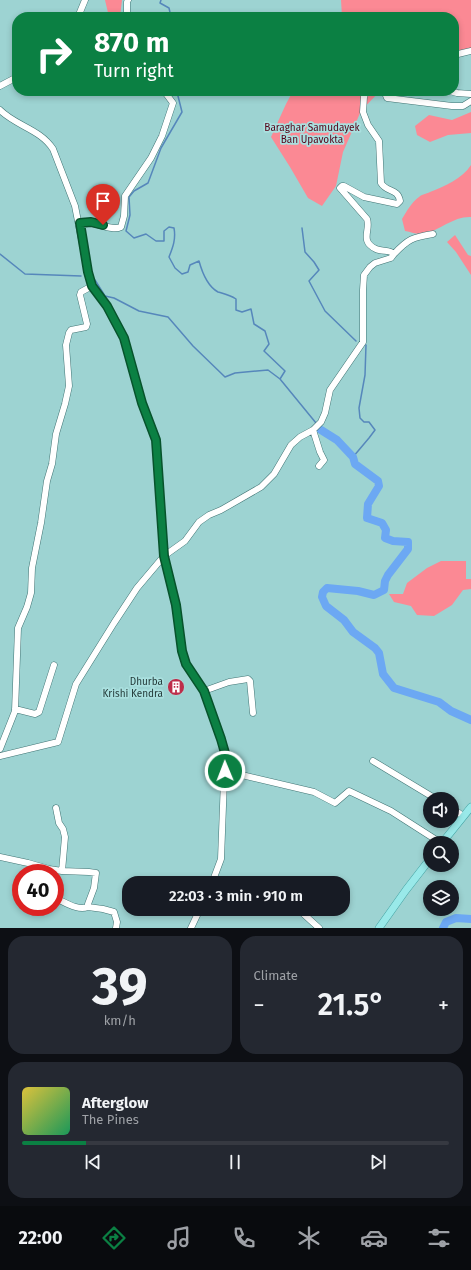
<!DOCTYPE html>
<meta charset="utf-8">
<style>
:root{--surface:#171b24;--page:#242831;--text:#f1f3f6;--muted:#9ea1a6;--line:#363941;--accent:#0b8043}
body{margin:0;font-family:"Fira Sans",sans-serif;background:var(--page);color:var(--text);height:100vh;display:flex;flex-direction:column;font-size:15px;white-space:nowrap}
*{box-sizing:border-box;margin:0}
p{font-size:13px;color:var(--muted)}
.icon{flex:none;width:22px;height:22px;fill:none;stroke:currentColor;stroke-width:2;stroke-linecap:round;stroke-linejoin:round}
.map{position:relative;height:928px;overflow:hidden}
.side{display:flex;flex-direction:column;gap:8px;padding:8px;background:#0d0f14;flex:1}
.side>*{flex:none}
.guide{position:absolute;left:12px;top:12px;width:447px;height:84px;border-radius:16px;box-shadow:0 2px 6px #0003;background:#0b8043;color:#fff;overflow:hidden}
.tools{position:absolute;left:423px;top:792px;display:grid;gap:8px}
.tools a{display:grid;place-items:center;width:36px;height:36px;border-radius:50%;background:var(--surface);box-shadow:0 2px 6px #0003;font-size:20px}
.speed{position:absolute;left:12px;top:864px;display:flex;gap:8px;font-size:20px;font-weight:700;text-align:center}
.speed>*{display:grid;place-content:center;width:52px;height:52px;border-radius:50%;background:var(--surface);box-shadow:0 2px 6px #0003;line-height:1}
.speed .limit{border:6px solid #d22;background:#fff;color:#111}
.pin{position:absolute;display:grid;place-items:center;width:34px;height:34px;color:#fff;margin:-41px -17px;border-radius:50% 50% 50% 0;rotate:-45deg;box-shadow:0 0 4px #0007}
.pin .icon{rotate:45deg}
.me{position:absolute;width:44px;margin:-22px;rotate:359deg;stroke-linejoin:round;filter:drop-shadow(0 0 3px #0008)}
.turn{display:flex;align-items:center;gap:14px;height:84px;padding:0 16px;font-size:18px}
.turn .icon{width:52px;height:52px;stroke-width:2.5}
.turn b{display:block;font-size:28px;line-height:34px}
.big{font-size:30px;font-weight:600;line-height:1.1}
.side .widget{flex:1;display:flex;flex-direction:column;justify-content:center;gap:6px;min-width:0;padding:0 14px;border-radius:16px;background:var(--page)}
.side .dial{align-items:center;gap:0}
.dial b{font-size:52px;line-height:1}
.song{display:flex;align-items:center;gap:12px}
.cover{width:48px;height:48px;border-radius:6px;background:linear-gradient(135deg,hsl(50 70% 55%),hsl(150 70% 35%))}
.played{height:4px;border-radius:2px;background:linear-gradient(90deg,var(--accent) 15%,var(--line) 15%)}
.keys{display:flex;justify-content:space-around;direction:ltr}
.heat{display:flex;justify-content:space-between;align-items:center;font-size:22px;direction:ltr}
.side .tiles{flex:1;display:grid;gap:8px;grid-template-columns:1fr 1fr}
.widget:last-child{grid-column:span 2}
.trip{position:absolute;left:122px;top:876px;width:228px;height:40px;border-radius:16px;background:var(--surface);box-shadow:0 2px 6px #0003;font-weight:600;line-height:40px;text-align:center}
.tab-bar{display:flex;height:64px;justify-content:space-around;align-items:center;background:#090b0e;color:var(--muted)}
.tab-bar .icon{width:28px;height:28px}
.tab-bar .on{color:var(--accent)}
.tab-bar b{font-size:18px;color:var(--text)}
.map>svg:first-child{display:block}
</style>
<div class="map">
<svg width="471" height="928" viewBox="0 0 471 928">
<rect width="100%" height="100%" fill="#9dd3d2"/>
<path fill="#fb8994" d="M105 0H122L120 17H109Z
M341 0H471V51L454 56V17H342Z
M293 91H380L361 111 343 152 336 186 322 206 308 198 290 167 271 137 286 104Z
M471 112V133L448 135 430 142 417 135 415 126 429 115 452 120Z
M471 165V217C454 216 440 230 424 234 418 235 411 232 405 231L402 219C407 211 411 203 419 197 422 194 426 194 430 192 445 186 462 179 471 165Z
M455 235 468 255 471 256V275L456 252 447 242Z
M441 561H466V579H471V589L463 590 452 605 434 616 417 615 411 606 394 602 389 594H403L407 583 427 568Z"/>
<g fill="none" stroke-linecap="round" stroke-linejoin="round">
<path stroke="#5687bb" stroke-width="1.5" d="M161 0 160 3 169 8 171 17
M173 91 178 96 182 112 161 148 148 183 134 191 129 197 130 215 126 231 134 238 146 234 156 241H164V231L169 227 174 228C176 239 173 247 169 257L175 268 182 274 188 272 190 265 199 261C202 272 207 286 218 292 225 294 230 295 236 299V310L242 312 251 309 254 324 265 331 269 344 264 351 285 371 280 379 316 423
M302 228 305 252 314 262 319 270 309 281 325 311 356 341
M0 254 25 274 81 276
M95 280 105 296 114 298 139 311 168 317 193 346 225 377 235 373 268 370 280 379
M353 457 369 438 375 430 369 422H364L360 418 359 408 365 375 366 345"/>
<path stroke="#6ca8f3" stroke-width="8" d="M321 430 337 440 353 457 355 464 378 481 379 486 368 504 367 518 382 523 386 530 385 538 393 541 408 542V549L388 575 385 581 384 590 374 595 358 591 327 588 323 592 322 597 326 606 344 620 353 632 375 648 379 653 383 674 394 688 439 702 451 711 471 720
M443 928 446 922 456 918 471 919"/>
<g stroke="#417474" stroke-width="7">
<path id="minor" d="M78 17 85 0
M127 17V2L128 0
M454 55 471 51
M0 86 17 77
M386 91 385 93 387 98 452 106H463L471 101
M450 91 457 93 471 94
M0 110C16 126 40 129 53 149L75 206 88 272 92 286 107 306 124 338 142 403 156 440 164 556 175 605 182 651 186 664 204 691 221 739 225 753 221 859 212 883
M80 223C93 220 111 232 121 227L124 216 125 196 151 158 162 136 173 103 164 91
M394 254C408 239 413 237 433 234
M313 430 320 452 324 460 319 466
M204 691 229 682 248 679 250 681 253 713
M15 709 35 714 39 712 54 665
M0 749 15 711 18 628 27 607 31 593 32 568 41 523 47 481 52 464 56 434 65 404 69 386 66 345 69 333 71 330 86 327 87 324 80 295 81 292 92 286
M0 756 58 742 76 684 114 623 137 588 164 556 185 541 199 522 209 515 221 510 261 487 274 474 291 445 300 437 313 430 321 422 325 413 330 390 363 342V290L364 275 370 267 375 263 391 258 394 254C390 249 382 252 376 249 359 241 371 230 367 219L340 188 342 186H344L364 197 397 204 400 201C398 188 387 193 381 183L379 141 368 125 363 112 364 97 366 91
M373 761 436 799
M225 771 314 792 335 803 349 791 391 811 441 843
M56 808 59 823 63 829 65 837 62 871 89 872 96 873 94 888 88 904V907L103 909 114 912 117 922 116 928
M452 808 463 816
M0 857 28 863 49 869 62 871
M55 898C65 902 77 911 88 907
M298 909 319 928
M191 928 200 909"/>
</g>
<g stroke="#44a2a2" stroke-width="8">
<path id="major" d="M442 843 471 807
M379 928 406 890 430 859"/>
</g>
<use href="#minor" stroke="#fff" stroke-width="6"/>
<use href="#major" stroke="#99e9e9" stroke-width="7"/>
</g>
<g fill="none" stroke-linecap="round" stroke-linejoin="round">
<g stroke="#07532c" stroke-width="10">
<path id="route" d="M103 225 91 222 80 223 88 272 92 286 107 306 124 338 142 403 156 440 164 556 176 605 182 651 186 664 204 691 221 739 225 753V771"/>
</g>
<use href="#route" stroke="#0b8043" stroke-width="7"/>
</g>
<defs>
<g id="building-disc" transform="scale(0.9)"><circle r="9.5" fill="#bd2d4a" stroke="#aae0df"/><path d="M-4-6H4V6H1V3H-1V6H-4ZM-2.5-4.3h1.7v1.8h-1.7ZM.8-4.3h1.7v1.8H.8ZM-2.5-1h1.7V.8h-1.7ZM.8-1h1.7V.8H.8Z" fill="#fff"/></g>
</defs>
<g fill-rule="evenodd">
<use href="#building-disc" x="176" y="687"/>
</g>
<g text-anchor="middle" stroke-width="3.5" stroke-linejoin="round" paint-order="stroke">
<g font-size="10" fill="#550218" stroke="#aae0df">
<text x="312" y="131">Baraghar Samudayek<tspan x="312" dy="12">Ban Upavokta</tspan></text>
</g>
<g font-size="10" fill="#243a39" stroke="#aae0df" text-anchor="end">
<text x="163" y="685">Dhurba<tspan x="163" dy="12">Krishi Kendra</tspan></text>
</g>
</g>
</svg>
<div class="tools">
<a><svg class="icon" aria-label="sound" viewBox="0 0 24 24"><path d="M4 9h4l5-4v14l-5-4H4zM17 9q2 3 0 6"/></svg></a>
<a><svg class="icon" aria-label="search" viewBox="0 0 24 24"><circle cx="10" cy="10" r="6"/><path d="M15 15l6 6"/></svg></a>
<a><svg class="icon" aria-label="layers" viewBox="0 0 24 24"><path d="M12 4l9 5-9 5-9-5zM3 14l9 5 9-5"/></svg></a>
</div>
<div class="speed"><div class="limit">40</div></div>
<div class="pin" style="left:103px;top:225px;background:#d93025"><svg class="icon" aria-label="arrive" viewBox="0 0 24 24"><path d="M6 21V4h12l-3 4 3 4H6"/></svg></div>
<svg class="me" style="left:225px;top:771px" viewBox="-20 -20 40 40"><circle r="17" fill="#0b8043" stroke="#fff" stroke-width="3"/><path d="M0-11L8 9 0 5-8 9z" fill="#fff"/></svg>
<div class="trip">22:03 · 3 min · 910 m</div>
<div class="guide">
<div class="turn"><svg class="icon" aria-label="right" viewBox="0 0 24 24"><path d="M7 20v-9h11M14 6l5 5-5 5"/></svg><div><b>870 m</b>Turn right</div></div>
</div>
</div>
<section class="side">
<div class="tiles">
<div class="widget dial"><b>39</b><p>km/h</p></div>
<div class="widget"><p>Climate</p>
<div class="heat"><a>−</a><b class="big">21.5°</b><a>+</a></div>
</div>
<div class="widget">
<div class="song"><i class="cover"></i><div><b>Afterglow</b><p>The Pines</p></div></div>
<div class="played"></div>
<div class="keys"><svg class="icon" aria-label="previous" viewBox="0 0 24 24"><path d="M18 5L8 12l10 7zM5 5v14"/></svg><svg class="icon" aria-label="pause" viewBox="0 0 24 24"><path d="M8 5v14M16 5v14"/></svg><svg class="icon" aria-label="next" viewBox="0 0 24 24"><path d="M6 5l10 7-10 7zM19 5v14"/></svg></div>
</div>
</div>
</section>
<nav class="tab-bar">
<b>22:00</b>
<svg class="icon on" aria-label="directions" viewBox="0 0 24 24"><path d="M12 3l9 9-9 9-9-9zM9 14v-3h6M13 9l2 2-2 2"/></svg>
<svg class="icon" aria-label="music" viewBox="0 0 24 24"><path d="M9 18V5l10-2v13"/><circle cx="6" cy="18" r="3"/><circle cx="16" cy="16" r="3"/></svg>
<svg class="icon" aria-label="phone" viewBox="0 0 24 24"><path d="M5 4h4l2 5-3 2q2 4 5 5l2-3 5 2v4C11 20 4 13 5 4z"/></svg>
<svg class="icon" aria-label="climate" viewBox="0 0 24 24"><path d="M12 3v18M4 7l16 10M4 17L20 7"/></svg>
<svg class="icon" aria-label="car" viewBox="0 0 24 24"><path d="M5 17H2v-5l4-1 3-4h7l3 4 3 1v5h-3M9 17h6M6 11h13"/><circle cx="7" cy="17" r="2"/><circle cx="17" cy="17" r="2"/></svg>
<svg class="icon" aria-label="filters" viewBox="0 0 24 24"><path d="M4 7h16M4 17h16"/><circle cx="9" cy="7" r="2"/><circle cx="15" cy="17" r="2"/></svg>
</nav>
